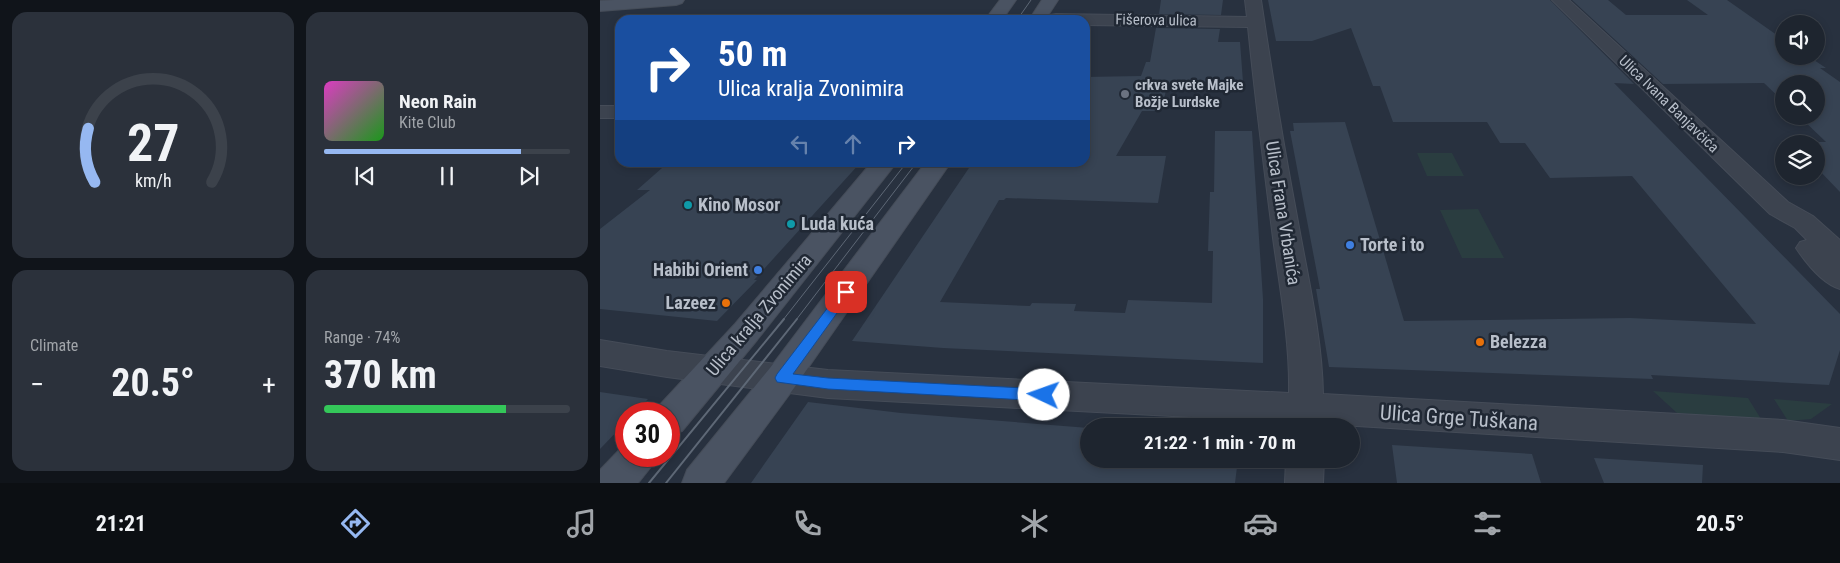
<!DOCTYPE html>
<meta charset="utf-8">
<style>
:root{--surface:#1e252f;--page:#2b313b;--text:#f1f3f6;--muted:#a1a5aa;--line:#3c424b;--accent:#96b8f1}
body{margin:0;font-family:"Roboto Condensed",sans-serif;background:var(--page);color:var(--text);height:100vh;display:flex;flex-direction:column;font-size:19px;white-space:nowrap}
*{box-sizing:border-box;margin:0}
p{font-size:16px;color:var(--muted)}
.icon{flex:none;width:28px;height:28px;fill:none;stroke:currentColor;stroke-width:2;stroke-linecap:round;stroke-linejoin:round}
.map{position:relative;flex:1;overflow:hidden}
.side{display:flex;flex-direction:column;gap:12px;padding:12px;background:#10141a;width:600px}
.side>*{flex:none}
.guide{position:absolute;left:15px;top:15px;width:475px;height:152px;border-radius:15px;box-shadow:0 2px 8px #0003,0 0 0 1px var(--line);background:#1a4fa0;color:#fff;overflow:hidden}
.fabs{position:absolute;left:1175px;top:15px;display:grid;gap:10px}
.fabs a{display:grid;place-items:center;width:50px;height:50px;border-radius:50%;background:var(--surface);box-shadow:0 2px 8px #0003,0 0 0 1px var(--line);font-size:25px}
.speed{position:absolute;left:15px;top:402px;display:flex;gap:10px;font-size:25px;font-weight:700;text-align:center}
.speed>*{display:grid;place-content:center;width:65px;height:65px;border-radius:50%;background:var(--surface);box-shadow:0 2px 8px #0003,0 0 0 1px var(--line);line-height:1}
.speed .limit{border:8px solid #d22;background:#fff;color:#111}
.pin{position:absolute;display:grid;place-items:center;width:42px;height:42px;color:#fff;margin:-21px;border-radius:10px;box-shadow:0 2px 8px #0006}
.me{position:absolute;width:55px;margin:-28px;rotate:273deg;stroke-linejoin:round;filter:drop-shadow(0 0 4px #0008)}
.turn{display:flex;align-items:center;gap:18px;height:105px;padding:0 20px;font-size:22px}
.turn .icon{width:65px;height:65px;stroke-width:2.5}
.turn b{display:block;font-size:35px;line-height:42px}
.lanes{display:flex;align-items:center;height:48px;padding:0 20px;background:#0003;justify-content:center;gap:25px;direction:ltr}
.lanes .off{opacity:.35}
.big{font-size:38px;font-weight:700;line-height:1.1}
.side .widget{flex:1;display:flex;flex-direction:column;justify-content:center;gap:8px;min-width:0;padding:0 18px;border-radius:15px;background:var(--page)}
.side .dial{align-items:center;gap:0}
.dial svg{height:130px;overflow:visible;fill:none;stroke:var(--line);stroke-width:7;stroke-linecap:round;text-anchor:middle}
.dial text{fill:var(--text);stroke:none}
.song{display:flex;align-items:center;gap:15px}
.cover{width:60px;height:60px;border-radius:8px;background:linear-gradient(135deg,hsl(310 70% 55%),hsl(120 70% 35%))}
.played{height:5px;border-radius:2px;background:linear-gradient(90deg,var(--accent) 80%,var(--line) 80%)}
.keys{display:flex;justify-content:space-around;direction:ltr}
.heat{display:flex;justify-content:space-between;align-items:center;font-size:28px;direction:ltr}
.charge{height:8px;border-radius:4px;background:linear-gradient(90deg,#34c759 74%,var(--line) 0)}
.side .tiles{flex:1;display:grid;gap:12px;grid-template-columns:repeat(2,1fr)}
.trip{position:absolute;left:480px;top:418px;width:280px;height:50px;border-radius:25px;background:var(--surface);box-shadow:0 2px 8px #0003,0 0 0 1px var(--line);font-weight:700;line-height:50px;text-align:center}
.menu{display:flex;height:80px;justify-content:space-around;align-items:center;background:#0c0f13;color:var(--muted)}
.menu .icon{width:35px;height:35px}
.menu .active{color:var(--accent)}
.menu b{font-size:22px;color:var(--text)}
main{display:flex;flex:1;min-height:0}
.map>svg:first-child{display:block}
</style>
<main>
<section class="side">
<div class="tiles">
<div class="widget dial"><svg viewBox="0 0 100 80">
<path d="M14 69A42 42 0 1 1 86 69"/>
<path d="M14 69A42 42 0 0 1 10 36" stroke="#96b8f1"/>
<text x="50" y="56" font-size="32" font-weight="700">27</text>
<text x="50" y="72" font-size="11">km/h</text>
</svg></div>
<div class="widget">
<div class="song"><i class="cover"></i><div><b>Neon Rain</b><p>Kite Club</p></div></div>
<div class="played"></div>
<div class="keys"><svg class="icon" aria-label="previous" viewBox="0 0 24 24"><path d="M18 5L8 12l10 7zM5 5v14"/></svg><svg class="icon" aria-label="pause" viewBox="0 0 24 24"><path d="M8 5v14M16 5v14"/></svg><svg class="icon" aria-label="next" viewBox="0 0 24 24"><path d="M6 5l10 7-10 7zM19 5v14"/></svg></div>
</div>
<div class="widget"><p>Climate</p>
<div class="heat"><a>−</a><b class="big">20.5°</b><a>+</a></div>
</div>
<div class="widget"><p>Range · 74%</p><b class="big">370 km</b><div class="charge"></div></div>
</div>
</section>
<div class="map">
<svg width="1240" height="483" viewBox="0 0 1240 483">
<rect width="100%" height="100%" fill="#28313f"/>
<path fill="#2a3d40" d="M817 153H852L864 176H827Z
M878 209 904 258H862L840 210Z
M1053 391 1148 398 1161 419 1077 413Z
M1174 399 1232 404 1211 419 1188 421Z"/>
<path fill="#374353" d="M561 0H623L621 15 559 14Z
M668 0H950L1034 84 1014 83 1240 314V350L1229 385 1051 375 1053 379 729 367 716 289H720L690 131H694L693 123 745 122 804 321 1030 318 1156 324 1032 176 950 178 925 143H900L887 122H793L780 86H773L751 28 712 41H676Z
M972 0H1008L1026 15H1108L1087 0H1127L1184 40V56H1208L1226 68H1220L1240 82V192L1216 167V142H1226L1199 116H1216V84H1184V102L1164 83 1063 84Z
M556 28 620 29 618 42H640L643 82H586V84H567L562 111H542L516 156H566L558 203 406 198 404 200H399L340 302 430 306 432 303 476 304 474 311 525 313 528 300 612 303 613 251H608L610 192H614L615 131H652L663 299V363L343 348 252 341 373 162H485V77L541 76 546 62H550Z
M74 162H261L154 280H157L117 321 0 309V229L50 190H37L62 168H69Z
M0 392 48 399 34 414H26V422L0 449Z
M208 402 301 413 489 428V459H638L635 483H151Z
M792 445 932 454 941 483H797Z
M994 458 1103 465 1102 483H1004Z"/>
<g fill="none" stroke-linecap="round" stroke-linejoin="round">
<g stroke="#454c58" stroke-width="2">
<path id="minor" d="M645 0H661C672 74 684 148 698 222 708 278 722 337 723 394L1183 420 1240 428V460L1183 452 724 424V426H688V422L228 398 67 377 0 366V340L67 351 228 370 689 393C690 342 680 289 673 238 664 168 655 98 648 27L485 25V20L448 19 450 15 456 14 647 17Z
M0 106H20V118H0Z
M686 459H724L723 483H685Z"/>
</g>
<g stroke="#454c58" stroke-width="2">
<path id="tertiary" d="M952 0H969L1188 202 1213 216 1240 240V289C1223 284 1206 263 1196 248L1200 242 1207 240 1195 228 1170 214Z"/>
</g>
<g stroke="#454c58" stroke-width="2">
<path id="secondary" d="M14 0H84L82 3 76 5 0 11V1Z
M400 0H416L402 20H385Z
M442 0H458L445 20H429Z
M272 162H297L157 340 82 431 69 435V414H54L56 409 135 324Z
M326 162H351L194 388 124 483H82L87 470 170 368Z
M26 443V456H56L50 468 38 483H0V470Z"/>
</g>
<use href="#minor" fill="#3c434f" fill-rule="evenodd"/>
<use href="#tertiary" fill="#3c434f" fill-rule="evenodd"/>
<use href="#secondary" fill="#4a5362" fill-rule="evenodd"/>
<path stroke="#5e6876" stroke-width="1" d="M417 20 431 0
M183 320 307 162
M196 320 317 162"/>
<path stroke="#5e6876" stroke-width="2" d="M49 483 184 319
M66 483 197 319"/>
</g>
<path fill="#1a73e8" stroke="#114b97" d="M246 287 252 292 250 295 193 374 228 378 444 389 449 391 451 395 449 399 444 401 228 389 177 382 175 378 177 374 242 289Z"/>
<circle fill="#6b7280" stroke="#202834" stroke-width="2" cx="525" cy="94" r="5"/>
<g fill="#0f9aa8" stroke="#202834" stroke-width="2">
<circle cx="88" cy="205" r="5"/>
<circle cx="191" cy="224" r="5"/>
</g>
<g fill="#3f7fe0" stroke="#202834" stroke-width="2">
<circle cx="750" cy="245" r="5"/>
<circle cx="158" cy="270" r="5"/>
</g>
<g fill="#e8710a" stroke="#202834" stroke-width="2">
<circle cx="126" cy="303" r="5"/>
<circle cx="880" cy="342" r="5"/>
</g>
<g text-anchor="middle" stroke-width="5" stroke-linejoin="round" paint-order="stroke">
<g font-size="15" fill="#b8bfca" stroke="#202834">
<text transform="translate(556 20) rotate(1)" y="5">Fišerova ulica</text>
<text transform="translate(1069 104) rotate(44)" y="5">Ulica Ivana Banjavčića</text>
</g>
<g font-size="15" font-weight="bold" fill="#b8bfca" stroke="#202834" text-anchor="start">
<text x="535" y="90">crkva svete Majke<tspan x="535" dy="17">Božje Lurdske</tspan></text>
</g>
<g font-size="18" font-weight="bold" fill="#b8bfca" stroke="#202834" text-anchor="start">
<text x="98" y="211">Kino Mosor</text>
<text x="201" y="230">Luda kuća</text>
<text x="760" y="251">Torte i to</text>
<text x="148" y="276" text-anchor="end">Habibi Orient</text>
<text x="116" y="309" text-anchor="end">Lazeez</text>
<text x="890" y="348">Belezza</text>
</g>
<g font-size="18" fill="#b8bfca" stroke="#202834">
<text transform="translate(683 213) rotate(81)" y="6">Ulica Frana Vrbanića</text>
<text transform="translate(159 315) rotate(-50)" y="6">Ulica kralja Zvonimira</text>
</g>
<g font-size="21" fill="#b8bfca" stroke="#202834">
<text transform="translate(859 418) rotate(4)" y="7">Ulica Grge Tuškana</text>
</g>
</g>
</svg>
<div class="fabs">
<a><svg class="icon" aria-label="sound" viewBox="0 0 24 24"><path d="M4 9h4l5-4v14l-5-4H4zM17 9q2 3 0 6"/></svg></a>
<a><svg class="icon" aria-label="search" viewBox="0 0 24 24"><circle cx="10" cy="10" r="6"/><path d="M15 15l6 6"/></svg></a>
<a><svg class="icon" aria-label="layers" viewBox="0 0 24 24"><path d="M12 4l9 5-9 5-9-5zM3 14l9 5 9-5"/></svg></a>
</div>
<div class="speed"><div class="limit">30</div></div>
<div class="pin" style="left:246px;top:292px;background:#d93025"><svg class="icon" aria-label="arrive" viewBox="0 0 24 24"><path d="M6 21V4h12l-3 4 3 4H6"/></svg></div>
<svg class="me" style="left:444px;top:395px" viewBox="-20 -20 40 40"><circle r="19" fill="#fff"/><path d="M0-13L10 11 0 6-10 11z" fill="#1a73e8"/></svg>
<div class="trip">21:22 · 1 min · 70 m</div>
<div class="guide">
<div class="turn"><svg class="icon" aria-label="right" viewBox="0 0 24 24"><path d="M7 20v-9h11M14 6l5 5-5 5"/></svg><div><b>50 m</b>Ulica kralja Zvonimira</div></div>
<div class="lanes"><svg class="icon off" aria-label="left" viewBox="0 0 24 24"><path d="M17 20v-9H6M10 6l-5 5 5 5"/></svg><svg class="icon off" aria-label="ahead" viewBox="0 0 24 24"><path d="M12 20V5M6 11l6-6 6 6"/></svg><svg class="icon" aria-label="right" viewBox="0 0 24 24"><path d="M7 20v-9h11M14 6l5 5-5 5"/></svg></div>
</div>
</div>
</main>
<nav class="menu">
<b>21:21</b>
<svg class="icon active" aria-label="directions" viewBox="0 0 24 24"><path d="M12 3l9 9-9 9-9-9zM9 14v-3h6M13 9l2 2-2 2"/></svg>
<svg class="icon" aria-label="music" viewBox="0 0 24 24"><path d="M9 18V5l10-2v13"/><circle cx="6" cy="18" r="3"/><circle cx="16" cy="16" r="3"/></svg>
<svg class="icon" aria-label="phone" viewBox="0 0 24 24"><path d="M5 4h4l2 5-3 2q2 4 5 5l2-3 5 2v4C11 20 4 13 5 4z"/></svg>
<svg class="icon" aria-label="climate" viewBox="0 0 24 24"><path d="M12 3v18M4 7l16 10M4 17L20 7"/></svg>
<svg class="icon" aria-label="car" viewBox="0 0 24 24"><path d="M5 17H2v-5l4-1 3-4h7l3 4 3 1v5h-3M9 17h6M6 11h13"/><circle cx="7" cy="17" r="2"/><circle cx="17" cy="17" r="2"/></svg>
<svg class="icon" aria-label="filters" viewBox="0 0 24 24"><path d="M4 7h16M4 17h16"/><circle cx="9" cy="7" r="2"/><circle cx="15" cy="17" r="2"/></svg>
<b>20.5°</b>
</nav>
